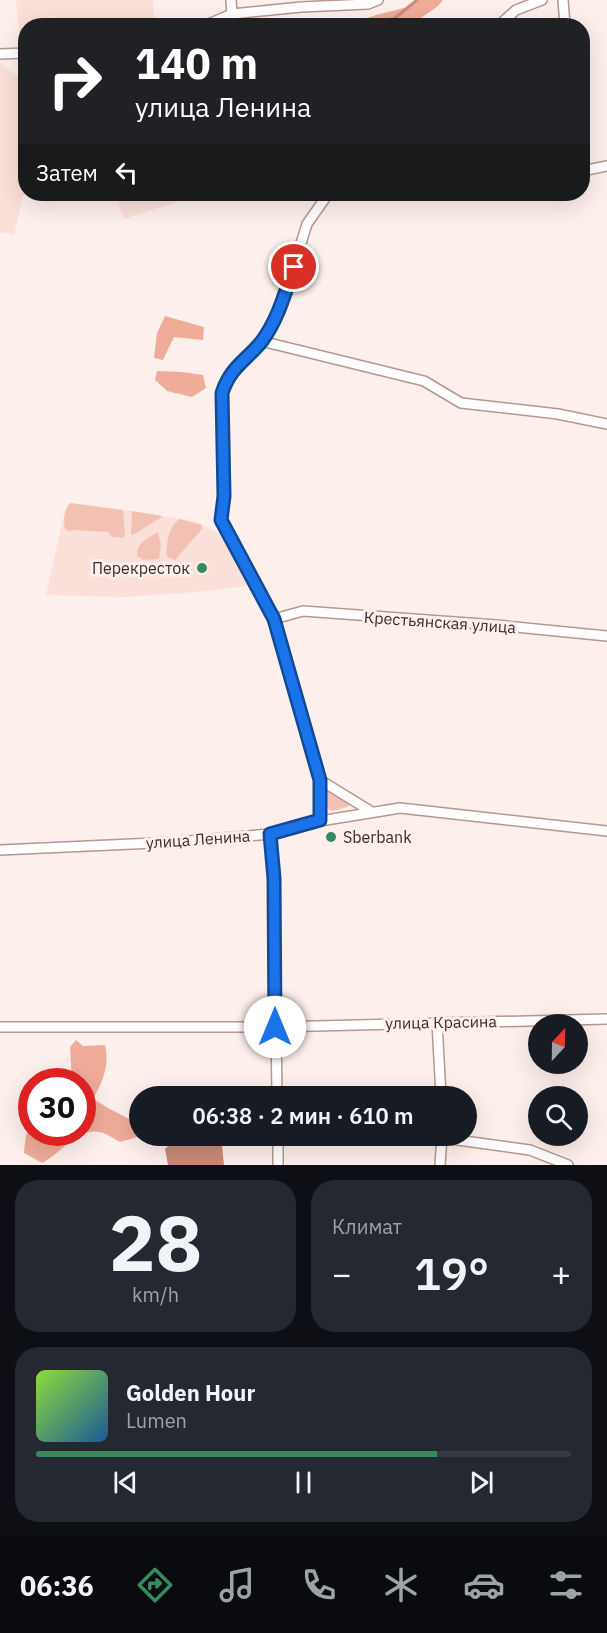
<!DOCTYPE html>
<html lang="ru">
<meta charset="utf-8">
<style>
:root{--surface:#171b24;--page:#242831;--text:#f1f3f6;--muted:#9ea1a6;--line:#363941;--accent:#368a5d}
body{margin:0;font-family:"IBM Plex Sans",sans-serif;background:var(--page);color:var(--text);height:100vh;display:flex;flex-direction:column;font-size:22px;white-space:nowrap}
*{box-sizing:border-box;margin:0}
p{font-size:20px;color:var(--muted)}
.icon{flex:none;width:33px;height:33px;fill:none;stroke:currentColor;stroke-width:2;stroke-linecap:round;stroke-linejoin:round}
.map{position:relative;height:1165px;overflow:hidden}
.side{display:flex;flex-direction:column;gap:15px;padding:15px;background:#0d0f14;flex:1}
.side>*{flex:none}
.guide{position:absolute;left:18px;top:18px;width:572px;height:183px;border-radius:24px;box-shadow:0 6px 24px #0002;background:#202124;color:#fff;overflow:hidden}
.needle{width:39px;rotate:22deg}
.buttons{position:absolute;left:528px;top:1014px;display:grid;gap:12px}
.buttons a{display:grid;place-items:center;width:60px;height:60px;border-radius:50%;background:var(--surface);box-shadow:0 6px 24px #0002;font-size:30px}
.speed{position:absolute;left:18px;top:1068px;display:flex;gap:12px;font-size:30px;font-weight:700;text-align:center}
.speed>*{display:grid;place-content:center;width:78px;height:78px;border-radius:50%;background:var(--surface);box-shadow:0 6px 24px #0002;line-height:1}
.speed .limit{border:9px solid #d22;background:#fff;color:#111}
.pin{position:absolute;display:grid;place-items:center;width:51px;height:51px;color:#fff;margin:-26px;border:3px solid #fff;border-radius:50%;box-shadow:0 2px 6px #0007}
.me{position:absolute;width:66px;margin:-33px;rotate:0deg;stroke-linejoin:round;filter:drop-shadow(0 0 4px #0008)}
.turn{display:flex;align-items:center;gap:21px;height:126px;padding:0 18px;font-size:27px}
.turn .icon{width:78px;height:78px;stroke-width:2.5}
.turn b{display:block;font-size:42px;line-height:51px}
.then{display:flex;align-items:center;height:57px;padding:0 18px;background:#0003;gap:12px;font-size:22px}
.big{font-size:45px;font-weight:600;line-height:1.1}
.side .card{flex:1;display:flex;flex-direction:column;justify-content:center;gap:9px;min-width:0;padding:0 21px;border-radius:24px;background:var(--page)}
.side .dial{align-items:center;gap:0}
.dial b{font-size:78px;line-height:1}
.song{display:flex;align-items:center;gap:18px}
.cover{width:72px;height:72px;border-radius:9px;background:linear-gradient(135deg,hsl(90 70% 55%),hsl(210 70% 35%))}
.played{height:6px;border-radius:3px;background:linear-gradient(90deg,var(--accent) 75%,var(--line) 75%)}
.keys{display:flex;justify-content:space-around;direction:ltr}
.heat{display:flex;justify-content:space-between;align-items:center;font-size:33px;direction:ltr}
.side .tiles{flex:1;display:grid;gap:15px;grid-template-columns:1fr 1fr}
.card:last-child{grid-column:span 2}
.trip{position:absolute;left:129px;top:1086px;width:348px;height:60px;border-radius:30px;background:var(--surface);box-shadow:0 6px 24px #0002;font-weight:600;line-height:60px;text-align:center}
.menu{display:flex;height:96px;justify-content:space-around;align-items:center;background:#090b0e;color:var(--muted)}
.menu .icon{width:42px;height:42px}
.menu .current{color:var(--accent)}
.menu b{font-size:27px;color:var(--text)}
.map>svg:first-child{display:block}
</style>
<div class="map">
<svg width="607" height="1165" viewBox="0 0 607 1165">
<rect width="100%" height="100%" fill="#fdefeb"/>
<path fill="#fae0d9" d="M16 0H153L155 25 26 26 25 32H19Z
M0 62 25 83V189L14 235 0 232Z
M115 194H201L124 219Z
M70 503 132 511 193 521 202 525 222 535 247 586 197 592 123 597 46 595 63 519 67 507Z"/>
<path fill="#f3c1b4" d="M70 503 123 510 125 534 123 538 112 537 108 532 75 530 69 531 65 529C63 519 64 511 70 503Z
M132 511 162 516V517L133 535 131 534Z
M179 519 202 525V529L175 560 167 557C165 545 169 527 179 519Z
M158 532 161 545 159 559 143 560 137 556C136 543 148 538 158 532Z
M325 789H328L348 803 349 806C326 814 326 813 325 789Z"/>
<path fill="#efac99" d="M416 0H443L438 6 411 25H329L353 23 376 15 408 7Z
M165 316 204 327 203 340 174 337 163 360 154 358 157 333Z
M157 371 182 372 203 375 206 388 192 397 167 391 155 380Z
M76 1040 83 1046 105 1045C110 1064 103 1082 93 1099L110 1109 139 1124 141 1136 120 1142C114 1139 106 1133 99 1132 76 1128 61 1154 42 1163L24 1153C25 1143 25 1133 31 1125L32 1132H82V1082L72 1081 70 1047Z"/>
<path fill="#cb8a78" d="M179 1136H221L224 1165H168L165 1149Z"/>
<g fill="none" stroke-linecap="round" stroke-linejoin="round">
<path stroke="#cb8a78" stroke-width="3" d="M366 26 395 18 417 0"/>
<g stroke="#b7978e" stroke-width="12">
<path id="minor" d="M231 0 232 14
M563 0 565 26
M204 26 232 14 301 7 368 4 378 0
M498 26 516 10 542 0
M0 54 26 53
M582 171 607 166
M261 341 424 381 461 403 558 414 607 424
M274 619 303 611 496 625 607 636
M320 780 274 619 221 521 224 496 222 393 228 377 261 341 280 311 307 224 328 194
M320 821V780L372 812
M270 834 274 878 277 1096
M0 850 176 842 270 834 320 821 400 808 607 831
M437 1022 441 1096
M0 1027H275L607 1019
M278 1136V1165
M443 1138 530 1150 568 1165
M440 1165 442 1136"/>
</g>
<use href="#minor" stroke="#fff" stroke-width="9"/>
</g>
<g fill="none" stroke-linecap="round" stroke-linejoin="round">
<g stroke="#114b97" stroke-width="15">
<path id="route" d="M275 1027 274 878 270 834 320 820V780L274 619 221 520 224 496 222 393C231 366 246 361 262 341 278 319 285 293 294 267"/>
</g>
<use href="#route" stroke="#1a73e8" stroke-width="10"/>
</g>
<g fill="#368a5d" stroke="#fdefeb" stroke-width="2">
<circle cx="202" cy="568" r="6"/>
<circle cx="331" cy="837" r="6"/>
</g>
<g text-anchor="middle" stroke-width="6" stroke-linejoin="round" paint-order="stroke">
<g font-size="16" fill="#3b2e2a" stroke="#fdefeb" text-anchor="end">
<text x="190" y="574">Перекресток</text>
<text x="343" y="843" text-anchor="start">Sberbank</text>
</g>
<g font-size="16" fill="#3b2e2a" stroke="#fdefeb">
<text transform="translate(440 622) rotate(4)" y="6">Крестьянская улица</text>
<text transform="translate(198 839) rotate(-4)" y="6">улица Ленина</text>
<text transform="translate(441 1022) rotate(-1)" y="6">улица Красина</text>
</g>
</g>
</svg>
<div class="buttons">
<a><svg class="needle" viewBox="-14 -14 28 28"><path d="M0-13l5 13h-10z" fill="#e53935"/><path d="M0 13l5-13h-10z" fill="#9ea1a6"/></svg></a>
<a><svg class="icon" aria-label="search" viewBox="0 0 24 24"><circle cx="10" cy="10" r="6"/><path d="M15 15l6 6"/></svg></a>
</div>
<div class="speed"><div class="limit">30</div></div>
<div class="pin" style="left:294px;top:267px;background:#d93025"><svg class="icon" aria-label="arrive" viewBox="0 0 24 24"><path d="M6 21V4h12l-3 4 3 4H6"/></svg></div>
<svg class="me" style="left:275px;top:1027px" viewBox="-20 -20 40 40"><circle r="19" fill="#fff"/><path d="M0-13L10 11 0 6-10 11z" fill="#1a73e8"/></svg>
<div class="trip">06:38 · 2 мин · 610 m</div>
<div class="guide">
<div class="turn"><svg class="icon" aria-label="right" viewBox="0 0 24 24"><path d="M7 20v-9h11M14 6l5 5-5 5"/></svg><div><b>140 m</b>улица Ленина</div></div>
<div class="then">Затем<svg class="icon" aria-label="left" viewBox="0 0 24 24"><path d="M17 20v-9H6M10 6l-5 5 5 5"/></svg></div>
</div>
</div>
<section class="side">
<div class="tiles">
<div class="card dial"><b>28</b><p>km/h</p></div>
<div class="card"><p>Климат</p>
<div class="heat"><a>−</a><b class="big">19°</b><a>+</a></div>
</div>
<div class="card">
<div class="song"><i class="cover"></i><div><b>Golden Hour</b><p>Lumen</p></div></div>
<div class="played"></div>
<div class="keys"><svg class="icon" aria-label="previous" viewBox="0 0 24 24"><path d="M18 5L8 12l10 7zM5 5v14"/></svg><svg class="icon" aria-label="pause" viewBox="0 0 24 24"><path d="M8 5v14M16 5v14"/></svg><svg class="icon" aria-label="next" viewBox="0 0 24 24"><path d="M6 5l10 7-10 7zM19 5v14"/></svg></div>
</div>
</div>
</section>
<nav class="menu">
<b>06:36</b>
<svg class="icon current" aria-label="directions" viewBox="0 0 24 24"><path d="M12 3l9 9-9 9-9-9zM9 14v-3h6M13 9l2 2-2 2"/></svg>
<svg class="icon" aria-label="music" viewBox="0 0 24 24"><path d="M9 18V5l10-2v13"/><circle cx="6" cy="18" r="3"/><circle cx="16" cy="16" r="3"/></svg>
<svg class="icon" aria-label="phone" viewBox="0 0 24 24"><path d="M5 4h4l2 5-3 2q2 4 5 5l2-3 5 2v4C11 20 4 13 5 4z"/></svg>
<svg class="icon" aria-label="climate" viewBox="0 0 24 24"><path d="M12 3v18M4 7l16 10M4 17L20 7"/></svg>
<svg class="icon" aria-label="car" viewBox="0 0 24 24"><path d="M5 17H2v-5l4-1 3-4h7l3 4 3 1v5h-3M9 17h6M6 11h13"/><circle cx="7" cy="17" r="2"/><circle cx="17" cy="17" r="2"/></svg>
<svg class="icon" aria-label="filters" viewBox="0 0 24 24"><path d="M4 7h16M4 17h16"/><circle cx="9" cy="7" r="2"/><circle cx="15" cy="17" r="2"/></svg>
</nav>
